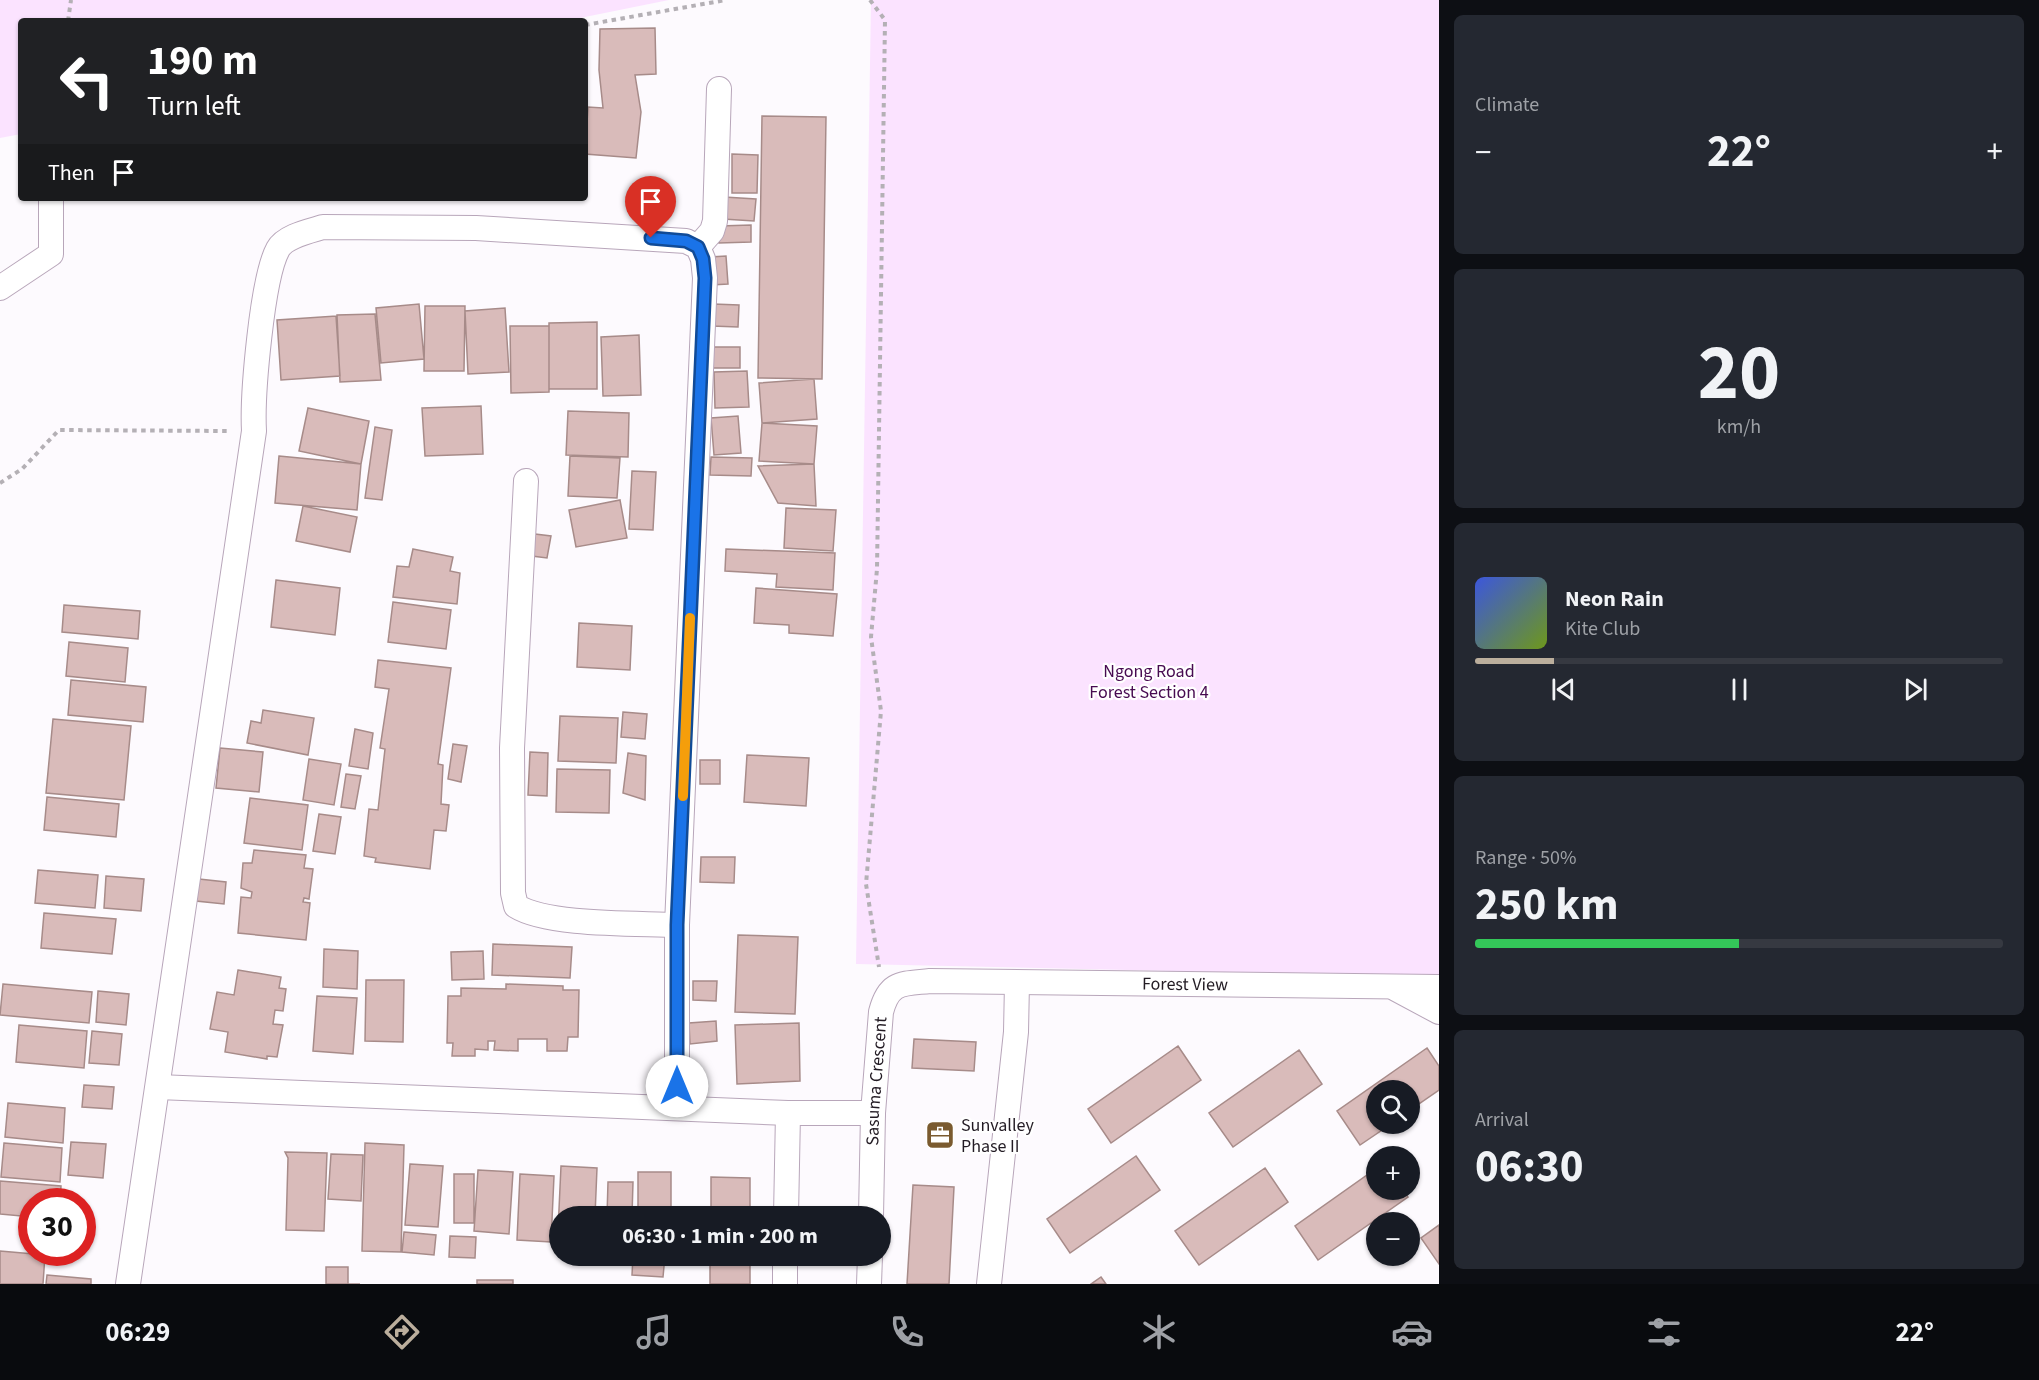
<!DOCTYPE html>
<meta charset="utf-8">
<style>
:root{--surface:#171b24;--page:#242831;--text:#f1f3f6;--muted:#9ea1a6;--line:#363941;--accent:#bbae9c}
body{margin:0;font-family:"Source Sans 3",sans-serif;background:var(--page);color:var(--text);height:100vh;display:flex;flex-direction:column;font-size:22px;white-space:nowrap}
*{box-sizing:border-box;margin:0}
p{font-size:20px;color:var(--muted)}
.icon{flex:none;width:33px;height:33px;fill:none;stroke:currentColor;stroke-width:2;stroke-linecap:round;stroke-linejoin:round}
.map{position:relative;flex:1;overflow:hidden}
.side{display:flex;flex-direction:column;gap:15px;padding:15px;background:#0d0f14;width:600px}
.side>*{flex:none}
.hud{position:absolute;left:18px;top:18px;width:570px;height:183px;border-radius:6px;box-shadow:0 2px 4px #0004;background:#202124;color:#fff;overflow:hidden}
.fabs{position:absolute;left:1366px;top:1080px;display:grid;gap:12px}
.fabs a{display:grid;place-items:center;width:54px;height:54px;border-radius:50%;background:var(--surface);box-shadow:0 2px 4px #0004;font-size:30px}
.speed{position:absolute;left:18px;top:1188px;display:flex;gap:12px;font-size:30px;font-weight:700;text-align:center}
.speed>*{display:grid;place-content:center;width:78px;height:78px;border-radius:50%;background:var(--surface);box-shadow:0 2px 4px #0004;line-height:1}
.speed .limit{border:9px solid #d22;background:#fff;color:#111}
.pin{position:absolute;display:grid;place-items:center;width:51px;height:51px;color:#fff;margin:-62px -26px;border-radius:50% 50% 50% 0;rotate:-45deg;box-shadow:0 0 6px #0007}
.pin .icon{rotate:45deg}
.me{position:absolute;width:66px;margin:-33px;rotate:0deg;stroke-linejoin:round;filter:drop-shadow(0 0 4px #0008)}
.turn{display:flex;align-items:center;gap:21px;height:126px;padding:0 30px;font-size:27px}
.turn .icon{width:78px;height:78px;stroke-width:2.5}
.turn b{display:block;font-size:42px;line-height:51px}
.then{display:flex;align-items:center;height:57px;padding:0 30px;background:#0003;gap:12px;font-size:22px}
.big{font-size:45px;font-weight:700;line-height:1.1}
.side .widget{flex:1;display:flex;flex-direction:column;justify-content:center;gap:9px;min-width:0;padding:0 21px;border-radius:9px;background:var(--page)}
.side .dial{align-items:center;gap:0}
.dial b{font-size:78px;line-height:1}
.song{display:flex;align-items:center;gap:18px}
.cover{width:72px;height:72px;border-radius:9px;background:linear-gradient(135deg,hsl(230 70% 55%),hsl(80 70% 35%))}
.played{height:6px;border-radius:3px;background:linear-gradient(90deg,var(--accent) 15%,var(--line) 15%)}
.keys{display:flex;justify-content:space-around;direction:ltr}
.heat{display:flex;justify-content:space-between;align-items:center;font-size:33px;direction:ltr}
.charge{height:9px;border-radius:4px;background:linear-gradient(90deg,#34c759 50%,var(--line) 0)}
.trip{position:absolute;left:549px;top:1206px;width:342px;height:60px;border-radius:30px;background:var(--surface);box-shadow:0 2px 4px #0004;font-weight:700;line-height:60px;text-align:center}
.menu{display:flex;height:96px;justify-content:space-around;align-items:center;background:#090b0e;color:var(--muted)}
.menu .icon{width:42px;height:42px}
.menu .selected{color:var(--accent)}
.menu b{font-size:27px;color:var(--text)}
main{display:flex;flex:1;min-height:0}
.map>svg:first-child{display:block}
</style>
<main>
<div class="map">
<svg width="1439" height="1284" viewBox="0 0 1439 1284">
<rect width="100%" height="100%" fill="#fdfafe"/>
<path fill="#fbe3ff" d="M0 0H669L565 21H21V134L0 138Z
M871 0H1439V977L856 964Z"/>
<path fill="#d9bbba" stroke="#a78b89" stroke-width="1.5" d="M655 28 656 74 635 75 641 112 636 158 585 154 588 107 603 108 599 70 600 29Z
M762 116 826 117 822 379 758 378Z
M732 154 758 155 757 193H732Z
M724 197 756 199 754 221 723 219Z
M751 225V242L719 243V226Z
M726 256 728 284 711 285 710 257Z
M419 304 424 359 381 363 376 308Z
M713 304 739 305 738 327 712 326Z
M425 306H465L464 371H424Z
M505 308 509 372 468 374 465 311Z
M375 314 381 380 340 382 337 315Z
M336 316 340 376 281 380 277 320Z
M597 322V389H549V323Z
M510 326H549V392L511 393Z
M639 335 641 395 603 396 601 337Z
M712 347H740V368H711Z
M747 371 749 407 715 408 714 372Z
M814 379 817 419 762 423 759 383Z
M481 406 483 454 425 456 422 408Z
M308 408 369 421 361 464 299 451Z
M568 411 629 413 628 457 566 455Z
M738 416 741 453 714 455 711 418Z
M762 423 817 426 814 464 759 461Z
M375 427 392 430 382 500 365 498Z
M279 456 361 464 357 510 275 503Z
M570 456 620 458 617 498 568 496Z
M711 457 752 458 751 476 710 475Z
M814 464 816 506 778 503 758 466Z
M632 471 656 472 653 530 629 529Z
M620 500 627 538 576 547 569 510Z
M303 506 357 517 350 552 296 541Z
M786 508 836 510 833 551 784 548Z
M535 534 551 536 547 558 532 556Z
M413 549 453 557 450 571 460 573 457 604 393 597 397 566 409 567Z
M726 549 835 553 833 590 776 587 777 574 725 571Z
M276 580 340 588 335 635 271 627Z
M756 588 837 594 833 636 789 633V625L754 623Z
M393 602 451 610 446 649 388 642Z
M64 605 140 611 138 639 62 632Z
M579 623 632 626 630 670 577 667Z
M69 642 128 648 125 682 66 676Z
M378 660 451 668 438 764 443 765 441 804 449 805 446 831 434 830 430 869 375 862 376 858 364 856 369 809 378 810 385 749 380 748 389 689 375 687Z
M71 680 146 687 143 722 68 715Z
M263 710 314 718 308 755 247 743 251 721 261 723Z
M623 712 647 714 645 739 621 737Z
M560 716 618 718 616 763 558 761Z
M53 719 131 726 124 800 46 793Z
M355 729 373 733 368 769 349 766Z
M453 744 467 746 461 782 448 779Z
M220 748 263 752 259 792 216 788Z
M530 752 548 753 547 796 528 795Z
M628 753 646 756 645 800 623 793Z
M747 755 809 758 806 806 744 802Z
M309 759 341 764 334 805 303 800Z
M700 760H720V784H700Z
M557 769 610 770 609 813 556 812Z
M346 774 361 776 355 809 341 807Z
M47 797 119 804 116 837 44 830Z
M250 798 308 805 302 850 244 843Z
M319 814 341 817 335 854 313 851Z
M254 850 306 855 304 868 313 869 309 899 304 898 303 902 310 903 306 940 238 933 241 897 251 898 252 892 241 888 243 863H252Z
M701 857H735L734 883 700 882Z
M38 870 98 875 95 908 35 903Z
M106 876 144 879 141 911 104 908Z
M199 879 226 882 224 904 196 901Z
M44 913 116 919 112 954 41 948Z
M738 935 798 937 795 1014 735 1012Z
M493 944 572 947 570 978 492 975Z
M324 949 358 951 357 989 323 987Z
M483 951 484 979 452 980 451 952Z
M238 970 281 977 279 988 286 989 283 1011 275 1010 273 1024 283 1025 277 1057 267 1056V1059L225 1052 228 1032 210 1029 217 992 234 995Z
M366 980H404L403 1042 365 1041Z
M693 981H717L716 1001 693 1000Z
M3 984 92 992 89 1023 0 1015Z
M506 984 563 986V990H579L578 1037H568L567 1051H547V1039H518V1051L494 1050 495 1041H488V1050L475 1049V1056H452L453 1043H447L448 996H461V988L506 989Z
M98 991 129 994 126 1025 96 1022Z
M317 996 357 998 353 1054 313 1051Z
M716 1021 717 1041 690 1044 689 1023Z
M799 1023 800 1081 737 1084 735 1025Z
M19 1025 87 1031 84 1068 16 1062Z
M92 1031 122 1034 119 1065 89 1063Z
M914 1039 976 1042 974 1071 912 1068Z
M1178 1046 1201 1080 1111 1143 1088 1109Z
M1427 1048 1439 1066V1090L1410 1110V1090H1377V1124H1391L1360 1145 1337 1111Z
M1299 1050 1322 1084 1233 1147 1209 1113Z
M84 1085 114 1087 112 1109 82 1107Z
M8 1103 65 1108 63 1143 5 1137Z
M71 1142 106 1144 103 1178 68 1175Z
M4 1143 62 1148 60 1182 1 1177Z
M365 1143 404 1145 401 1252 362 1251Z
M285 1152 327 1153 324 1231 286 1230 288 1158Z
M331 1154 363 1155 361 1201 328 1199Z
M1136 1156 1160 1190 1070 1253 1047 1219Z
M410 1164 443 1166 438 1227 405 1225Z
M561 1166 597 1168 595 1216H560V1231H558Z
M1265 1168 1288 1202 1199 1265 1175 1231Z
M1377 1168V1190H1403L1408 1197 1318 1260 1295 1226Z
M478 1170 513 1172 509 1234 474 1231Z
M638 1172H671V1216H638Z
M454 1174H474V1223H454Z
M520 1174 554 1176 551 1242 517 1240Z
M711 1177 750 1178V1216H711Z
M0 1181 61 1186 60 1202H32V1217L0 1214Z
M608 1182H633L632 1216H607Z
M913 1185 954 1187 949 1284H907Z
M1439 1225V1264L1421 1238Z
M404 1232 436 1235 434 1255 402 1252Z
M450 1236 476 1237 475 1258 449 1257Z
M0 1251 45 1255 43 1284H0Z
M633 1256H665L663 1277 632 1275Z
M710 1256H750V1284H710Z
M326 1267H348V1284H360H326Z
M47 1275 91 1279V1284H46Z
M1101 1277 1106 1284H1091Z
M477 1280H513V1284H477Z"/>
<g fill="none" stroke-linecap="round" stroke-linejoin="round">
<g stroke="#b8a6ba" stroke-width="26">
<g id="minor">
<path d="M698 247 712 231 715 221 719 89"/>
<path d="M0 288 51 254V198"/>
<path d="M526 481 512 748 513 893 516 906C548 926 637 923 677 925"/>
<path d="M1396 989 1439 1012"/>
<path d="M158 1087 788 1113H873"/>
<path d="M786 1216 788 1113"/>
<path id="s1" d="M871 1216 873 1113 881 1012C889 981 902 984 930 981L1439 987"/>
<path d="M128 1284 254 431C252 396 262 278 278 249 285 236 310 231 323 227L476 228 686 241 698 247 703 259 705 278 677 925V1108"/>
<path d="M785 1284V1256"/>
<path d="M869 1284 870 1256"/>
<path d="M989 1284 1016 1032 1017 983"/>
</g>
</g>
<path stroke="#b4b0b5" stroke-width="4" stroke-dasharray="4.5 4.5" stroke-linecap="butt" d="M870 0 885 20 877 569 871 637 881 711 866 884 879 967
M68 21 71 0
M585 25 726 0
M0 483 22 469 59 430 230 431"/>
<use href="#minor" stroke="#fff" stroke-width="24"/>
</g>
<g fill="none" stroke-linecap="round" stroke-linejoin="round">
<g stroke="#114b97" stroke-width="15">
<path id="route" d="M651 238 686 241 698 247 703 259 705 278 677 925V1086"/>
</g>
<use href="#route" stroke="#1a73e8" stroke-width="10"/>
<path stroke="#f59e0b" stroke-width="10" d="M683 796 690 618"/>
</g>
<defs>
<g id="office-square" transform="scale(1.5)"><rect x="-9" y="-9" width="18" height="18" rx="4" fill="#7a5a2f" stroke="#fff"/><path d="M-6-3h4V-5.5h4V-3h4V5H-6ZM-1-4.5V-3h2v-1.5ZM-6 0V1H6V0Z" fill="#fff"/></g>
</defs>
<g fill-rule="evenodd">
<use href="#office-square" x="940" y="1135"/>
</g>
<g text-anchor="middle" stroke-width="4.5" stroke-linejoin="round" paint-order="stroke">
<g font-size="18" fill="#470b51" stroke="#fff">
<text x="1149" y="677">Ngong Road<tspan x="1149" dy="21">Forest Section 4</tspan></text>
</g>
<g font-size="18" fill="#231c24" stroke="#fff">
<text dy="6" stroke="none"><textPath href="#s1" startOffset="524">Forest View</textPath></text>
<text dy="6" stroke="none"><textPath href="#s1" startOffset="135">Sasuma Crescent</textPath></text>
</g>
<g font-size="18" fill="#231c24" stroke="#fff" text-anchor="start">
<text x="961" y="1131">Sunvalley<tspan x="961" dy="21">Phase II</tspan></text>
</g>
</g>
</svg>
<div class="fabs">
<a><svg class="icon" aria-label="search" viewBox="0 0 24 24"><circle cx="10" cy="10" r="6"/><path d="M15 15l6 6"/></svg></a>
<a>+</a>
<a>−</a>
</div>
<div class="speed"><div class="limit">30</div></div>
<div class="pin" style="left:651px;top:238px;background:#d93025"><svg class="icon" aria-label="arrive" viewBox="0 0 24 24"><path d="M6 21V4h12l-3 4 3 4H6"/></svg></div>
<svg class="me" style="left:677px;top:1086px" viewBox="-20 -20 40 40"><circle r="19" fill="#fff"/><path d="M0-13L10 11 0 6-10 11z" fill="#1a73e8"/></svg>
<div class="trip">06:30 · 1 min · 200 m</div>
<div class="hud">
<div class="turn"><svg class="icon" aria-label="left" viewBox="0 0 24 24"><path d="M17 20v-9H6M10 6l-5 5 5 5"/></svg><div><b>190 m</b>Turn left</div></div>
<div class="then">Then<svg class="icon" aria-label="arrive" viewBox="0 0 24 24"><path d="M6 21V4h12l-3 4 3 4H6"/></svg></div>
</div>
</div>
<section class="side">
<div class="widget"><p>Climate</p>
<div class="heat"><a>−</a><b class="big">22°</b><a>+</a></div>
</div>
<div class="widget dial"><b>20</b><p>km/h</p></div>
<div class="widget">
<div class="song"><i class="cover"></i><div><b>Neon Rain</b><p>Kite Club</p></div></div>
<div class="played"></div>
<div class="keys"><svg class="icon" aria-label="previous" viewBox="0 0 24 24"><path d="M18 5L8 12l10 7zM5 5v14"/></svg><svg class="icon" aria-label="pause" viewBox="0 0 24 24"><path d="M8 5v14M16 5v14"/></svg><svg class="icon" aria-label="next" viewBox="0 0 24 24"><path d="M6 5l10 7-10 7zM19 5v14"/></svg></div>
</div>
<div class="widget"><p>Range · 50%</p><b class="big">250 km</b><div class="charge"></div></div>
<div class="widget"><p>Arrival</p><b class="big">06:30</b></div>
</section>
</main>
<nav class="menu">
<b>06:29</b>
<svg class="icon selected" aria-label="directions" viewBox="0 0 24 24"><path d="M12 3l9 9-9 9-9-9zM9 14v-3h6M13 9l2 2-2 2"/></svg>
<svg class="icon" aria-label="music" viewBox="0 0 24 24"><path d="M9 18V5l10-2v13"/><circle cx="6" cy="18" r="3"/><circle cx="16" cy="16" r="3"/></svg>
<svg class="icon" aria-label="phone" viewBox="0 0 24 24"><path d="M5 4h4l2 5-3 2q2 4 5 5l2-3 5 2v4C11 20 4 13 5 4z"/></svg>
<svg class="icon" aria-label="climate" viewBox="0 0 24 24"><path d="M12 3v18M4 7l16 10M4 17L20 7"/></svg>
<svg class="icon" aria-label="car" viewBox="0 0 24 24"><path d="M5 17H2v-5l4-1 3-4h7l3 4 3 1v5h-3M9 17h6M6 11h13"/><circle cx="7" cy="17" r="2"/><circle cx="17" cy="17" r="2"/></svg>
<svg class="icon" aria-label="filters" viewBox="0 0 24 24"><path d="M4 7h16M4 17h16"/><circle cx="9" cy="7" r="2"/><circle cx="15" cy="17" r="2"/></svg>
<b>22°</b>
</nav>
